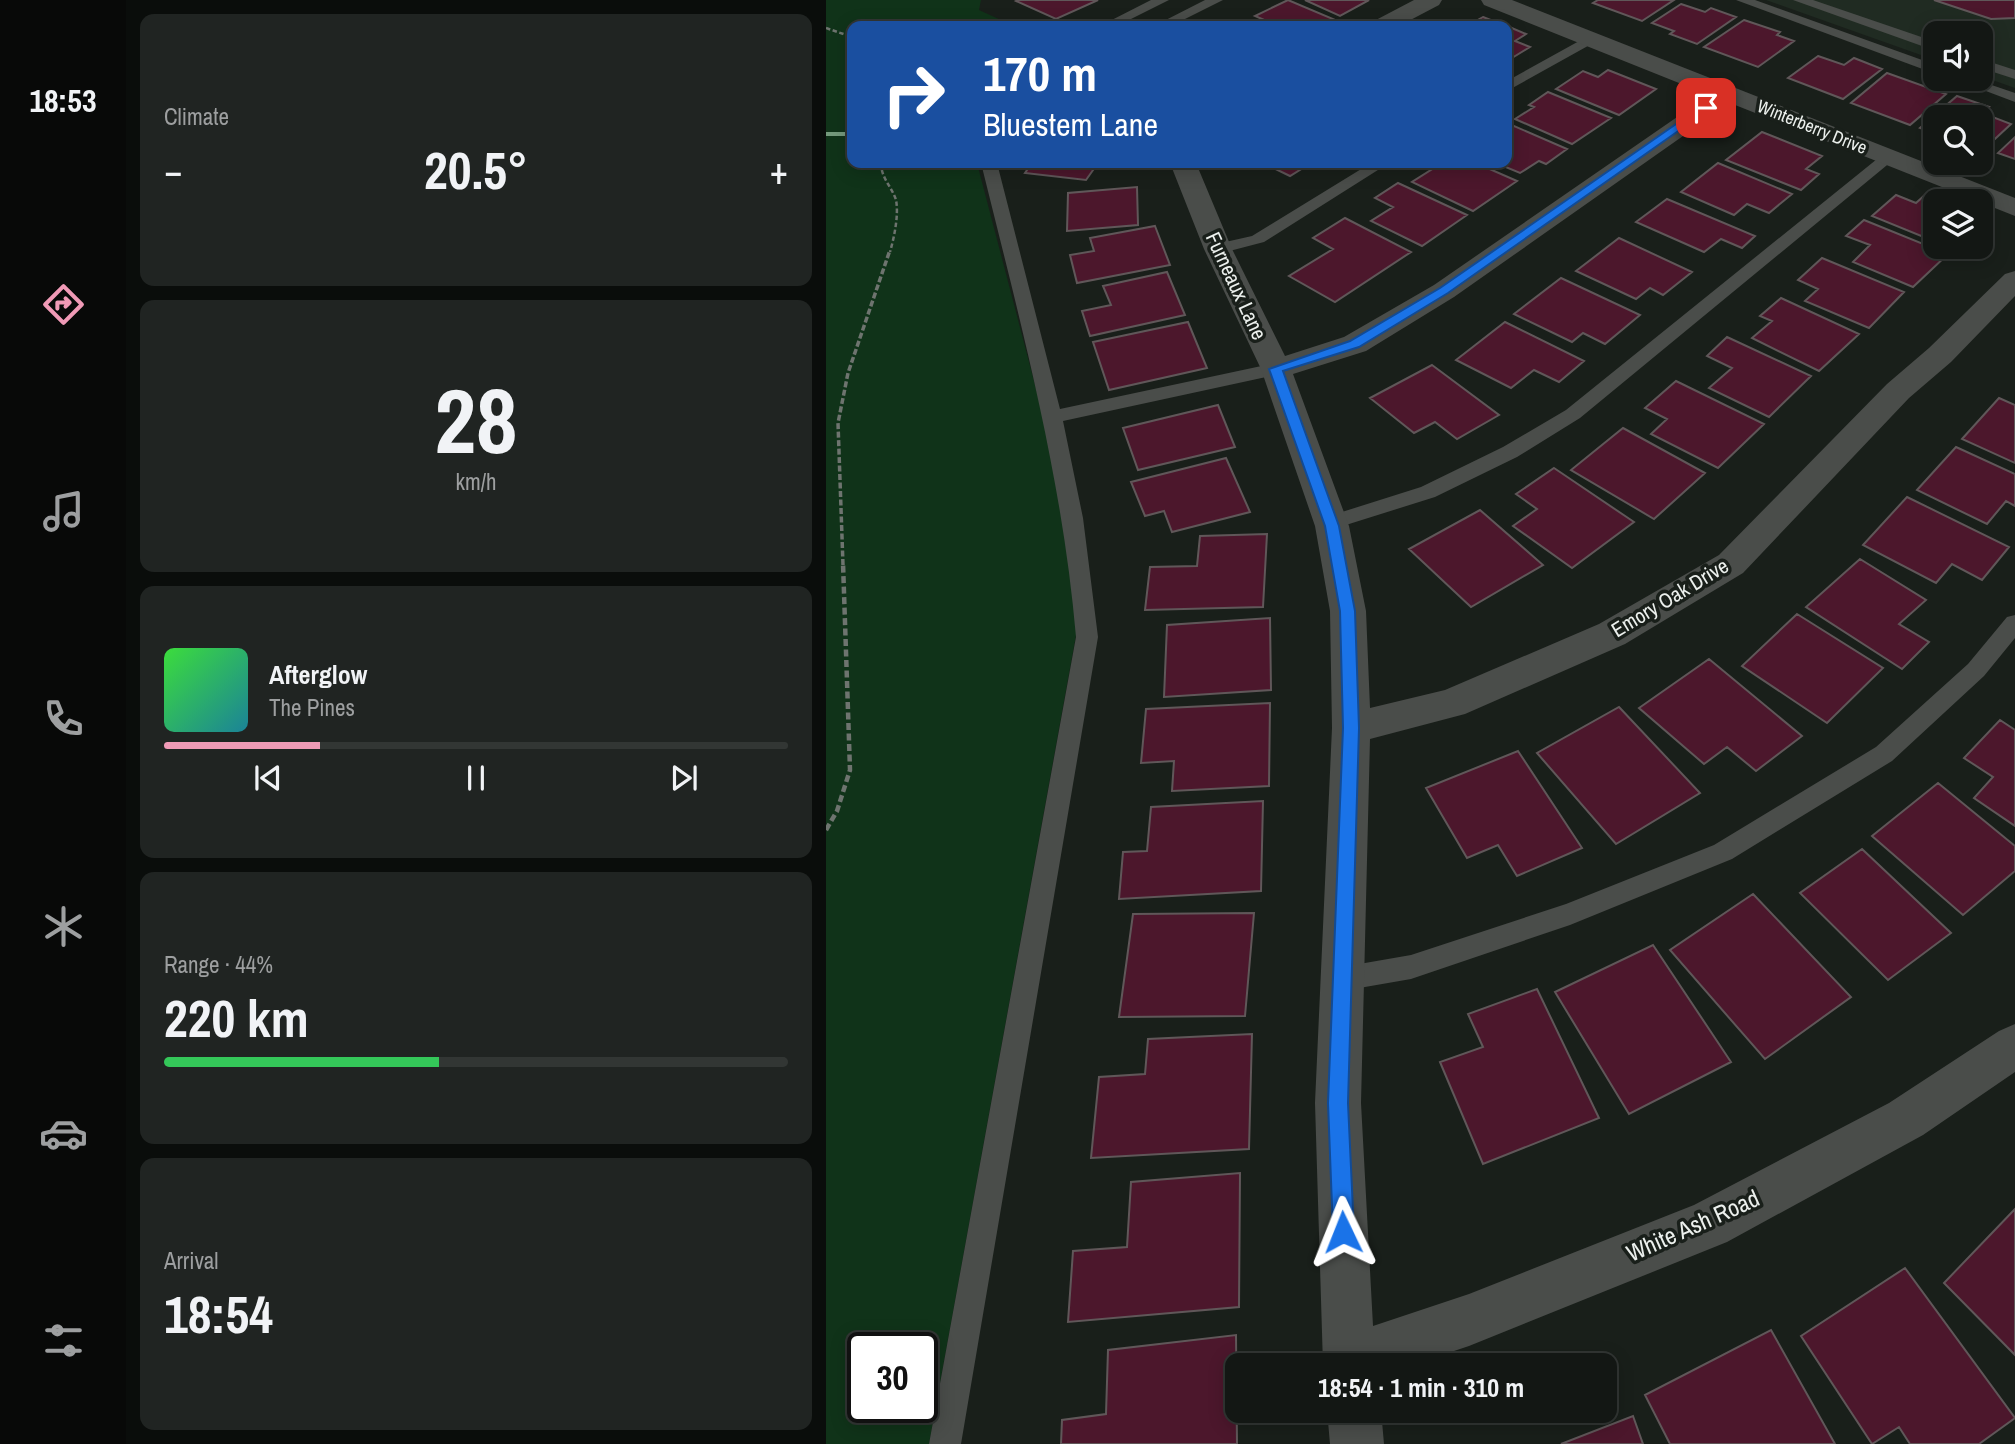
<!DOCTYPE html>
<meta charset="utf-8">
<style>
:root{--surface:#131714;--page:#202422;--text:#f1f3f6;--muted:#9d9fa0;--line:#323634;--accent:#f09ab6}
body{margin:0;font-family:"Archivo Narrow",sans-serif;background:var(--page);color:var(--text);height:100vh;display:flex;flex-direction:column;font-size:26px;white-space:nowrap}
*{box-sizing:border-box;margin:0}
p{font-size:23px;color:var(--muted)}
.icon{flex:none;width:38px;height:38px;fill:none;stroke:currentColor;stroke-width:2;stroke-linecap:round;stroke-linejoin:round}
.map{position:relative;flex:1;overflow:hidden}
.side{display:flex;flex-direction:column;gap:14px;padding:14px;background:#0a0d0b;width:700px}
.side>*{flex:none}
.top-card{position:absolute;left:21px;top:21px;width:665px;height:147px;border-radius:14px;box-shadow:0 4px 18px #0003,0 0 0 2px var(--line);background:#1a4fa0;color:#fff;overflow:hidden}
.tools{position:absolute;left:1097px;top:21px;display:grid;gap:14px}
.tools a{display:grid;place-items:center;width:70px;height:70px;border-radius:14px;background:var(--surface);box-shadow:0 4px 18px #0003,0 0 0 2px var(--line);font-size:35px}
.speed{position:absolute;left:21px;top:1332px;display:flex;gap:14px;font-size:35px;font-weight:700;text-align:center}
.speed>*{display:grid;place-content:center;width:91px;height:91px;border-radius:50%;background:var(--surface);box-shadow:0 4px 18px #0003,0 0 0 2px var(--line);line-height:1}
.speed .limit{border:4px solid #111;border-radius:10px;background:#fff;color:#111}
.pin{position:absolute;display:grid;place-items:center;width:60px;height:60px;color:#fff;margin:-30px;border-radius:14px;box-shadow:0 4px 10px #0006}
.me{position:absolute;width:77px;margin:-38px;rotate:358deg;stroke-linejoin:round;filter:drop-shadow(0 0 5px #0008)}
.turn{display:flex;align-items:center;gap:24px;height:147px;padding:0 21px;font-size:32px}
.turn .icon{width:91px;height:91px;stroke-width:2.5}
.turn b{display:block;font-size:49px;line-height:60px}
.big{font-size:52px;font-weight:800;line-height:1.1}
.side .tile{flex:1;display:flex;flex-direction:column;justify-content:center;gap:10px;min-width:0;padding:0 24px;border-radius:14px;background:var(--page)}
.side .dial{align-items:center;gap:0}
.dial b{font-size:91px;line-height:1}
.song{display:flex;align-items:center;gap:21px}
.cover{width:84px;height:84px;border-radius:10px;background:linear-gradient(135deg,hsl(120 70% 55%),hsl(190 70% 35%))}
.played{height:7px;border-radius:4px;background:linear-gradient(90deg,var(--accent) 25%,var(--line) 25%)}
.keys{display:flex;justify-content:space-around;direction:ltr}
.heat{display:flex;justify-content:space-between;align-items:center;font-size:38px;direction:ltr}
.charge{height:10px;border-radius:5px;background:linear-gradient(90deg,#34c759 44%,var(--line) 0)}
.trip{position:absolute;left:399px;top:1353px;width:392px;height:70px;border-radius:14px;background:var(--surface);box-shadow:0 4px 18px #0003,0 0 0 2px var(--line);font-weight:800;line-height:70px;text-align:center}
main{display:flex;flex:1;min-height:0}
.dock{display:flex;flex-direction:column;width:126px;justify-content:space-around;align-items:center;background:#080908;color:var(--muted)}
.dock .icon{width:49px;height:49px}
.dock .active{color:var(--accent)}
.dock b{font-size:32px;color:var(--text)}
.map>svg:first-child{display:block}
</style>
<main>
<nav class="dock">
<b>18:53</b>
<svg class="icon active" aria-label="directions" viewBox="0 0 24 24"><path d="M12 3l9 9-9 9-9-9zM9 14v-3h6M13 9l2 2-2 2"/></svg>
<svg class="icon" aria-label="music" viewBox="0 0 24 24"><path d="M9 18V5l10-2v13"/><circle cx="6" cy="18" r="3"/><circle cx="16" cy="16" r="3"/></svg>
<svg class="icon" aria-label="phone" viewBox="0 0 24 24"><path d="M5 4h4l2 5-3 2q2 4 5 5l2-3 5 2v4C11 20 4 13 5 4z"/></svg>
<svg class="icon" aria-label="climate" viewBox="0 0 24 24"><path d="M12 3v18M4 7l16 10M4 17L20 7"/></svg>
<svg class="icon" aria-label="car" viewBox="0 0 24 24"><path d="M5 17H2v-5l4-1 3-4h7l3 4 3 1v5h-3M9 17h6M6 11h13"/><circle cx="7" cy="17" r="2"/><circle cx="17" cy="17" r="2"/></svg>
<svg class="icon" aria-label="filters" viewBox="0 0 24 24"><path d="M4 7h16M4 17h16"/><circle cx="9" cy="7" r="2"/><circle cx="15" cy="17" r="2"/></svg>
</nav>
<section class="side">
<div class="tile"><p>Climate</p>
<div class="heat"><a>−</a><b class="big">20.5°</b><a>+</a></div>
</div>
<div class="tile dial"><b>28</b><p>km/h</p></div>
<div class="tile">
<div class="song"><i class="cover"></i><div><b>Afterglow</b><p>The Pines</p></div></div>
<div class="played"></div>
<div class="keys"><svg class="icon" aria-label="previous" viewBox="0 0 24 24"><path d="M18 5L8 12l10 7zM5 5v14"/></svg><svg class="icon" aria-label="pause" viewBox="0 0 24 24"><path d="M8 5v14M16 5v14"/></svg><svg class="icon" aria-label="next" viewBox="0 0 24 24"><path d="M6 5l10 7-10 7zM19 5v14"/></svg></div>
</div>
<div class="tile"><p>Range · 44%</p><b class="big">220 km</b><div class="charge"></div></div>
<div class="tile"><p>Arrival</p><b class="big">18:54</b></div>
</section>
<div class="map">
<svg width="1189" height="1444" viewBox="0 0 1189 1444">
<rect width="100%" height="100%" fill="#191f1a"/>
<path fill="#202b22" d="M940 0H1189V88L1155 76V33H1110L1109 60Z"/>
<path fill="#103319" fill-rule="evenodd" d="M0 0H155L153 10 188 26H26V163H151L260 580 103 1444H0ZM37 1348H96V1407H37Z"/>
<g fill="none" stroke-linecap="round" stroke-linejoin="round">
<path fill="#74997c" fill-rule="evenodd" d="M0 132H26V136H0Z"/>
</g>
<path fill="#4c172c" stroke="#605759" stroke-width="2" d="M272 0 230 19 190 1 192 0Z
M462 0 507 19 493 26H452L429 16Z
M479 0H543L514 16Z
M772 0H848L816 21 767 3Z
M1108 0H1189V18L1165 19Z
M855 4 879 12 885 8 910 17 871 44 844 34 848 31 826 23Z
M657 17 680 26H641Z
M918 20 954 32 951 35 968 41 932 67 878 47Z
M681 26 700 34 689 41 704 47 681 61Z
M992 56 1018 65 1028 58 1056 69 1017 99 962 78Z
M782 70 830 89 793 115 730 89 757 71 772 77Z
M1061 73 1120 94 1084 125 1025 103Z
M722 92 785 118 746 144 689 119 708 107 703 105Z
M1131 96 1163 107 1156 113 1185 124 1156 151 1155 117H1110V134L1094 128Z
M681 123 741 149 720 164 713 161 694 173 670 163H681Z
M936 132 996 156 980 169 993 174 975 190 900 160Z
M1189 137V159L1172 153Z
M206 163H272L260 180 199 173Z
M437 163H485L464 176Z
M616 163H650L691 181 647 211 586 182Z
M892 163 966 194 943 213 921 204 908 215 855 192Z
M572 183 641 215 596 246 545 221 567 207 549 198Z
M311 187 312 225 241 231 242 193Z
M1100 194 1118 201H1110V242L1046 216 1070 195 1090 203Z
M841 199 929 236 916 248 895 239 878 252 810 222Z
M519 218 585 252 509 302 463 276 507 249 487 238Z
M1038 220 1122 254 1087 287 1027 262 1044 245 1020 236Z
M329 226 344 265 251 283 244 255 268 251 264 238Z
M793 238 866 272 837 295 824 288 810 299 750 271Z
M996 258 1078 292 1043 328 979 301 992 289 972 280Z
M341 272 359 315 264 336 256 311 285 305 277 286Z
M735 278 814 315 779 344 757 333 746 342 688 314Z
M955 298 1033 334 993 371 926 338 946 321 934 316Z
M362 322 381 368 283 390 267 342Z
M679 322 758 361 733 382 708 370 685 388 630 360Z
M901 337 985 376 943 417 883 388 906 368 881 356Z
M606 365 673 415 631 439 609 422 588 433 544 398Z
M850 381 938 424 892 468 825 434 841 419 819 408Z
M1173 398 1189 405V463L1136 439Z
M392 405 409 447 312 470 297 428Z
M797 428 879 473 828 519 745 470Z
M1130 447 1189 474V506L1180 501 1161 524 1091 490Z
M400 458 424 512 346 532 338 511 319 516 305 482Z
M728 468 808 522 746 568 687 526 711 509 690 494Z
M1081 497 1183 547 1156 580 1126 564 1110 583 1037 545Z
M654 510 717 565 645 607 583 549Z
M441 534 437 607 319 610 324 567 371 566 374 536Z
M1034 559 1100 600 1073 624 1103 642 1076 669 980 607Z
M971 614 1057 668 1001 723 916 666Z
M444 618 445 690 338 697 341 625Z
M883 659 976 736 930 771 901 747 878 764 813 708Z
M444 703 443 786 346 791 348 761 315 763 320 709Z
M793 707 874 793 790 844 711 753Z
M1174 720 1189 730V826L1148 798 1167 777 1138 758Z
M692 751 756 848 691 876 672 845 641 858 600 788Z
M1112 783 1189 846V871L1137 915 1046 836Z
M437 801 435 891 293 899 297 852 321 851 325 807Z
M1036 849 1125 933 1062 980 974 893Z
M927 894 1025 997 939 1059 844 950Z
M428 913 419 1016 293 1017 307 914Z
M827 945 905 1062 803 1114 729 992Z
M711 989 773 1118 657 1164 614 1062 657 1047 642 1014Z
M426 1034 423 1149 265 1158 273 1077 319 1074 322 1039Z
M414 1173 413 1307 242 1322 247 1251 301 1247 305 1182Z
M1189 1209V1355L1118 1283Z
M1079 1268 1189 1418 1153 1444H1084L1073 1427 1046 1444 975 1336Z
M945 1330 1009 1444H844L819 1395Z
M410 1335 411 1444H235L236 1420 280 1414 282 1350Z
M807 1416 817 1444H735Z"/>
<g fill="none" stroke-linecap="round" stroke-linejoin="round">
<path stroke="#6e746f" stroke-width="2.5" stroke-dasharray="4.5 2.5" stroke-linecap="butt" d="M0 28 26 37
M55 163C55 178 66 187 70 200 73 215 68 238 64 252"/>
<path stroke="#6e746f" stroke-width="3.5" stroke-dasharray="6 2.5" stroke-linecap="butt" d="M17 565 12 423 22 373 64 250"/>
<path stroke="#6e746f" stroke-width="4.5" stroke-dasharray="7 3.5" stroke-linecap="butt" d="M0 830 11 811 24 770 17 563"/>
<path fill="#4a4d4a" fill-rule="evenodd" d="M325 0H343L291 26H274Z
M379 0H397L345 26H328Z
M910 0H929L1110 65V74Z
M967 0H987L1110 42V51Z
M764 35 769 36V42L681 91V81Z
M1155 59 1189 70V79L1155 68Z
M1128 79H1148L1189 93V102Z
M1061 153 1069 158 1066 161 754 418 691 457 609 497 504 530 497 528 494 523 497 518 595 487 677 447 740 410 1056 155Z
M155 163H171L234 409 450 363 459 369 450 375 237 421 257 518 272 637 135 1444H103L250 637C236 474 194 321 155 163Z
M545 163H563L438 242 392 254 384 249 386 245 426 236Z
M1189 615V638L1158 676 1066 761 906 859 744 925 585 979 516 991 507 987 503 979 507 971 516 967 585 955 740 904 888 845 1050 747 1142 664 1181 617Z"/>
<path fill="#4a4d4a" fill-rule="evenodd" d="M588 0H616L613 5 573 26H544L548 21Z
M655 0H686L1189 198V216L904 103 628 297 540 351 467 374 523 526 540 611 544 708 619 690 773 624 893 555 1061 384 1103 348 1179 274 1189 271V296L1125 362 1083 398 917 573 799 644 639 714 544 739 535 1103 547 1326 643 1294 868 1205 1063 1103 1173 1031 1189 1024V1072L1097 1135 901 1242 643 1346 586 1365H497L489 1103 506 728 504 611 489 526 435 369 378 249 344 163H370L406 249 459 356 518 337 608 285 883 95 658 5Z
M501 1410H555L558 1444H504Z"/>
</g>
<path fill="#1a73e8" stroke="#114b97" stroke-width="2" d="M876 106 885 108 622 293 533 347 457 371 513 526 529 611 533 728 522 1103 528 1232 525 1239 517 1242 510 1239 507 1232 502 1103 517 728 514 611 499 526 443 369 524 341 614 288Z"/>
<g text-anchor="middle" stroke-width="7" stroke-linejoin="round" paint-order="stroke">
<g font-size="18" fill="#ecf0ed" stroke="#191f1a">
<text transform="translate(986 127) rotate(22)" y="6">Winterberry Drive</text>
</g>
<g font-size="21" fill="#ecf0ed" stroke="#191f1a">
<text transform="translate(410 286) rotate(65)" y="7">Furneaux Lane</text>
<text transform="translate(844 598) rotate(-31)" y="7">Emory Oak Drive</text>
</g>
<g font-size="24" fill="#ecf0ed" stroke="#191f1a">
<text transform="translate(867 1226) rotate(-24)" y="8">White Ash Road</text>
</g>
</g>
</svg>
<div class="tools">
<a><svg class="icon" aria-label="sound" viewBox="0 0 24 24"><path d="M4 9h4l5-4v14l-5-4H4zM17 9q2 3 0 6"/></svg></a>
<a><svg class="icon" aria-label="search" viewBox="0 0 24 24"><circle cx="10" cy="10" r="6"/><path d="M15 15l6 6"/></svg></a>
<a><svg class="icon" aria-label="layers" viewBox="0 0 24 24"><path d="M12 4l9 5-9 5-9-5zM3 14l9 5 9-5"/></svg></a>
</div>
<div class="speed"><div class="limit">30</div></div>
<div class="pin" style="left:880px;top:108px;background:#d93025"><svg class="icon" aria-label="arrive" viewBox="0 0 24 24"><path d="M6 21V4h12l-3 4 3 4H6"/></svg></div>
<svg class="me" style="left:517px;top:1232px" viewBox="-20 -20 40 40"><path d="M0-17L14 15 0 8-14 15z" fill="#1a73e8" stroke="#fff" stroke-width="4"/></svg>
<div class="trip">18:54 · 1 min · 310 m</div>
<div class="top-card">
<div class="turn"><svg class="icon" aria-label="right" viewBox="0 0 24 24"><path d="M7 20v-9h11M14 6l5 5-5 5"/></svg><div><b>170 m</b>Bluestem Lane</div></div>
</div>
</div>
</main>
